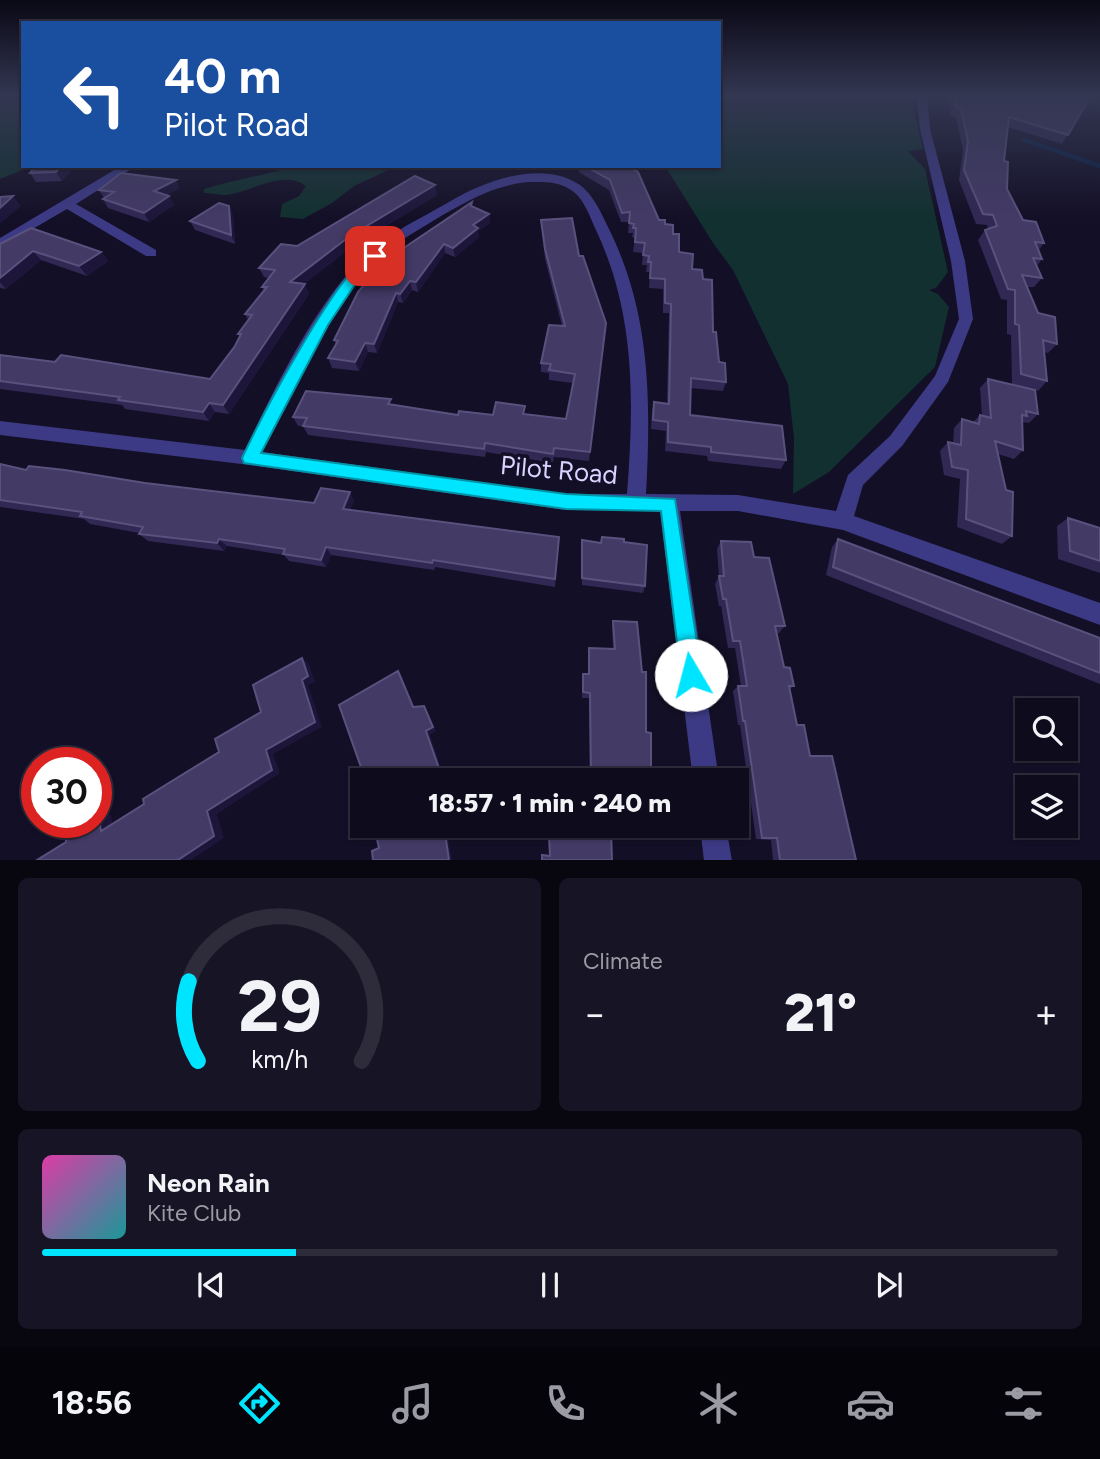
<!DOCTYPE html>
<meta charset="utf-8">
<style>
:root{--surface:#0e0b1c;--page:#171425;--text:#f1f3f6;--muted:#9b9ba3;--line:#2e2b3b;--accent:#00e5ff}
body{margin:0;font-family:Figtree,sans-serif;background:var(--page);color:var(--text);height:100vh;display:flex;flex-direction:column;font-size:26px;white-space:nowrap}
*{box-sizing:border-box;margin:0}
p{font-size:23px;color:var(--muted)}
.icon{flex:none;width:38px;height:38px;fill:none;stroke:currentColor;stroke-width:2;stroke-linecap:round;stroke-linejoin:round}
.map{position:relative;height:860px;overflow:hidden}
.details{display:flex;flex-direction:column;gap:18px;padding:18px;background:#08060f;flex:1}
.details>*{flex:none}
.guide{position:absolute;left:21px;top:21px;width:700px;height:147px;border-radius:0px;box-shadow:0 2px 5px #0004,0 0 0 2px var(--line);background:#1a4fa0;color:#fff;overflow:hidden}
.tools{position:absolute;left:1015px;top:698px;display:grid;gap:14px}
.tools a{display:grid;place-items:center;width:63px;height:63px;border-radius:0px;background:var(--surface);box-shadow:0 2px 5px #0004,0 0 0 2px var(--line);font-size:35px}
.speed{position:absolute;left:21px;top:747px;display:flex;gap:14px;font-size:35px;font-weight:700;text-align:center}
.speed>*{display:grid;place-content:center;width:91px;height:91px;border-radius:50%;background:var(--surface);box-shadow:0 2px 5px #0004,0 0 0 2px var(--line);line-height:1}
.speed .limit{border:10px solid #d22;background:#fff;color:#111}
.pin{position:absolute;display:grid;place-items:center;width:60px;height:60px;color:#fff;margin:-30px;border-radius:14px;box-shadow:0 4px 10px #0006}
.me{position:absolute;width:77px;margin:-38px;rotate:352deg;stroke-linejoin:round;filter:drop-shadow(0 0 5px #0008)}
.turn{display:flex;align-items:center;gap:24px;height:147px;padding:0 28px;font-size:32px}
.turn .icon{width:91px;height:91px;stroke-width:2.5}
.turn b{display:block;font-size:49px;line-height:60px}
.big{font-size:52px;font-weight:800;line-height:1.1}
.details .tile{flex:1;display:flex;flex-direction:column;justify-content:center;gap:10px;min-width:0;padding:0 24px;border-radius:10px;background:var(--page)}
.details .dial{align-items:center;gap:0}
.dial svg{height:182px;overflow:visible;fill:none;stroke:var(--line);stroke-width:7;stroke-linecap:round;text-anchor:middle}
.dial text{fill:var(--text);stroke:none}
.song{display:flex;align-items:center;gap:21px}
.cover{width:84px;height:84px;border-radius:10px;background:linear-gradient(135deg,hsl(320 70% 55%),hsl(180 70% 35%))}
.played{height:7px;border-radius:4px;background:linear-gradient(90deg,var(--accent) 25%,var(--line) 25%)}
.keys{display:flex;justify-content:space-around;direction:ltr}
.heat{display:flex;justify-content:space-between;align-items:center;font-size:38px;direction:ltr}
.details .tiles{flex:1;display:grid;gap:18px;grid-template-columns:1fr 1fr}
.tile:last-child{grid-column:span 2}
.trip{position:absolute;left:350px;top:768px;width:399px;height:70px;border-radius:0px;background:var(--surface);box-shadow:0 2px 5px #0004,0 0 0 2px var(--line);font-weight:800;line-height:70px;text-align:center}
.menu{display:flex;height:112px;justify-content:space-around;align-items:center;background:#06040b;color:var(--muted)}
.menu .icon{width:49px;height:49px}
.menu .active{color:var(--accent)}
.menu b{font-size:32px;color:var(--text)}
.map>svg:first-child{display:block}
</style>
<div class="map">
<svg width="1100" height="861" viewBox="0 0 1100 861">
<rect width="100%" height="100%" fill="#130f26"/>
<path fill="#12302f" d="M719 97H898L912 102 923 149 908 151 925 169 948 272 936 288 929 290 938 294 949 307 935 367 829 472 793 494 794 439 788 384 733 270 713 243 665 166H719Z
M23 100V166H32L0 179V107Z
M293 166H397L354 186 332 203 303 219 280 217 282 204 299 196 306 186C282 169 252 192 226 195 219 195 211 193 204 193V189C233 180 263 176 293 166Z"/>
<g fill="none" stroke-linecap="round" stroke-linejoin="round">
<path stroke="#0a1f44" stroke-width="4.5" d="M1024 140 1100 166"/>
<path fill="#3d3a85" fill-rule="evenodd" d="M917 97H927L930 129 965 261 973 319 948 382 902 446 863 485 854 516 1100 603V625L843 530 738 511H680L719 780H693L660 511 566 510 250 465 0 435V421L245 450C276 386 309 316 357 263 382 236 418 220 449 202 484 181 542 159 580 185 594 195 602 215 609 229 651 314 651 402 646 494L738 495 836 511 848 475 890 436 935 376 959 319 951 261 920 129ZM529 182C544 182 558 181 571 190 584 198 590 217 596 230 636 315 634 403 627 494H566L262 452C289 395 332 298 379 257 398 241 420 229 441 216 471 199 495 185 529 182Z
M121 166H136L76 204 156 250V256H146L67 209 0 248V238Z
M700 826H726L732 861H704Z"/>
</g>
<path fill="#312854" d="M949 97H1090L1062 144 1008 127 1004 161 1007 189 1023 220 1044 243 1038 251 1042 259 1037 266 1042 278 1034 287H1027L1038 313 1057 344 1048 353 1044 352 1047 381 1038 391 1012 384 1011 335 1007 334V300L1001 299 978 240 985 230 988 229 987 225 976 224 959 180 963 150 956 117 951 116 949 102Z
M36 166H75L62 181 36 182 30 173Z
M579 166H628L659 220 673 234 679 252 692 269 703 279 719 362 726 382 723 391 690 388V415L786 460 781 469 708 461 707 456 665 451 666 431 651 429 652 411 654 402 667 403 669 313H663V289L649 288 650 272H646L647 265H642L643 253 633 252 635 238 632 237 633 233H628L629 222H621L609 190 579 172Z
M180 188 167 195 169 196 174 205 149 222 108 208 103 199 104 198 99 190Z
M437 195 353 246 304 284 309 294 229 414 215 412 209 421 125 409 122 405 0 389V355L210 379 235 346 240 337 238 334 248 320 245 314 264 291 262 287 268 278 264 277 259 268 297 246Z
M472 202V207L489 214 490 223 478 231 479 237 455 257 445 253 418 292 412 290 403 303 398 302 377 353 368 352 359 371 332 368 328 358 336 345 334 340Z
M233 215 235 244 195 230 190 221Z
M541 220 579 256 606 323 589 461 554 457 553 463 486 452 485 457 308 435 303 426H298L293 417 392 405 458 415 526 414 566 419 573 383 549 380V373L541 372V363L562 326 545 259Z
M0 244 101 252 108 261 87 276 41 260 6 289 0 288Z
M988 379 1038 414 1029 423 1022 422 1023 450 1014 459 998 454 1012 536 1002 544 957 527 960 479 944 475 940 451 948 442 953 443 954 428 962 419 973 422 980 415 982 416 980 388Z
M0 464 26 470 314 503 350 492 354 501 350 510 559 537 555 587 435 567 434 570 331 555 326 567 289 561 284 555 227 546 224 551 148 541 139 534V533L90 524 84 519 0 507Z
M1068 518 1100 528V573L1058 559 1057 526Z
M838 539 1100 638V684L826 575 832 547Z
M582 540 601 543 624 542 645 586 643 593 582 585Z
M721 541 754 557 785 626 779 633H776L784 667 794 686 790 689 797 725 810 756 856 860H773L771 840 756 839 740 725H738L733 691 738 686H741L735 648H728L721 606H719L715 584 719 576 717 549Z
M613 621 646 732 651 780H590L589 698H582L583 674H588L589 648 613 649 612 628Z
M590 826H658V834L655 836 611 833 550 856 590 837Z"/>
<path fill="#1d163a" d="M61 166H75L62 181 56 172Z
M176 180 180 188 158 200 154 191Z
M435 185 437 195 353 246 294 292 290 282 350 236Z
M13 196 21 206 0 224V208Z
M169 196 174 205 149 222 144 213Z
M229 206 233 215 235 244 231 235Z
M489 214 490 223 478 231 479 237 455 257 453 248 473 225Z
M444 244 445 253 418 292 416 282Z
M33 251 41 260 6 289 0 282V278Z
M101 252 108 261 87 276 79 266Z
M410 281 412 290 403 303 400 294Z
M305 284 309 294 229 414 223 405Z
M396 293 398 302 377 353 374 344Z
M365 343 368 352 359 371 355 362Z
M209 403 215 412 209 421 203 412Z
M350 492 354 501 347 517 343 509Z
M219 539 227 546 224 551 217 543Z
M326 547 331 555 326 567 321 560Z
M302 658 309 664 315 682 308 685 322 727 273 754 280 773 217 814 224 838 191 860H178L207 811 266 750 302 680Z
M398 671 402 677 417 712 413 707Z
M424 706 436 731 430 735 445 780H443L426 731Z
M98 813 111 815 114 833 101 831Z
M444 826H446L452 860H448Z"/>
<path fill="#433a66" stroke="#5a527e" stroke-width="2" d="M954 97H1090L1068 135 1009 117 1004 161 1008 162 1007 189 1023 220 1036 222 1044 243 1035 242 1042 259 1033 258 1042 278 1022 275 1038 313 1055 317 1057 344 1043 340 1047 381 1021 374 1019 325 1015 324V290L1008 289 985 230 997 226 993 215 983 214 964 170 968 141 961 108 956 107Z
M36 166H61L56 172 30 173Z
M585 166H628L638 172 659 220H665V224L673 225V234H679V252L693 254 692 269 702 270 703 279 712 280 713 332H716L719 362 725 363 726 382 691 378 690 415 782 426 786 460 711 452V447L668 442V422L653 420 654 402 669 404 671 304 665 303V279L650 278 651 262H648L649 256 643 255 645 243 635 242 636 228H633L634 224 629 223 630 212 622 213 610 180Z
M121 173 176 180 154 191 169 196 144 213 103 199 114 192 99 190Z
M415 176 435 185 350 236 290 282 305 284 223 405 209 403 203 412 118 400 120 397 0 381V355L55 362 61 355 210 379 235 346 241 334H238L252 315 245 314 267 287H262L275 270 259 268 281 244 297 246Z
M13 196 0 208V197Z
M472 202 471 206 489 214 473 225 478 228 453 248 444 244 416 282 410 281 400 294 396 293 374 344 365 343 355 362 328 358 338 341 334 340 358 292 383 262Z
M219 203 229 206 231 235 190 221Z
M572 218 579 256H583L606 323 590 452 554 448 553 454 485 443 484 449 303 426 307 418 293 417 306 391 391 399 388 404 458 415 459 411 493 415 496 402 525 406 523 414 566 419 575 374 549 370 551 364 541 363 549 325 565 326 545 249 541 220Z
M31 228 101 252 79 266 33 251 0 278V244Z
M988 379 1035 390 1038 414 1026 411 1027 416 1022 415 1023 450 995 441 1006 490 1013 492 1012 536 966 519 968 470 952 467 948 442 961 445 962 419 979 424 980 415 991 418Z
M0 464 26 470 29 466 65 470 145 483 314 503 321 488 350 492 343 509 559 537 555 579 433 560 432 563 326 547 321 560 283 554 285 549 219 539 217 543 139 534 143 527 80 516 82 512 0 500Z
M1068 518 1100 528V561L1070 551Z
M602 537 624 539V542L647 545 645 586 582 578V540L601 543Z
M838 539 1100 638V673L833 567Z
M721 541 751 542 754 557 769 558 785 626H775L784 667 790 668 794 686H789L797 725H804L810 756H832L856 860H780L777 838H762L745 721H743L738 686H747L740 641H733L726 599H723L719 576H724Z
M613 621 637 622 642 672H646V732L651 733V780H591L590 693 583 692V674H589V648L615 649Z
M302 658 308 676 302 680 315 722 266 750 272 770 207 811 214 836 178 860H37L66 842 65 833 82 822H96V814L98 813 101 831 144 804 143 799 219 752 215 739 261 712 253 685Z
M398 671 413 707 424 706 433 727 426 731 443 780H362V783L359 771 362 770 339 705Z
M374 826H444L449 860H373L372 851 379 848Z
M591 826H658V834L611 831 612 860H542V855L550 856 549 836 592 837Z"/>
<linearGradient id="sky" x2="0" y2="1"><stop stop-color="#0a0815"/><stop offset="0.44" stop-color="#333752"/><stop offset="1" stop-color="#333752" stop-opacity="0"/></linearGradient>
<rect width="1100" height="218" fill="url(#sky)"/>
<path fill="#00e5ff" stroke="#0095a6" stroke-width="2" d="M375 252 381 256 362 274 328 325 261 453 566 494 675 499 702 675 699 682 691 685 684 682 681 675 661 511 566 509 244 463 242 458C260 420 340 264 375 252Z"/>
<g text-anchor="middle" stroke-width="7" stroke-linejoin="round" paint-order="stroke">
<g font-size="26" fill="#d9d4ff" stroke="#130f26">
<text transform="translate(559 470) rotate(5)" y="9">Pilot Road</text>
</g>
</g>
</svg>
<div class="tools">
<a><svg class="icon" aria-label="search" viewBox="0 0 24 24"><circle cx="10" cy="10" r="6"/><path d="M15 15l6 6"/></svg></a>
<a><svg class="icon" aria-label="layers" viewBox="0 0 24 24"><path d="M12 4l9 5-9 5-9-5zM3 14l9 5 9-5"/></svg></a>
</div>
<div class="speed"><div class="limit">30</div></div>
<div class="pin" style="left:375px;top:256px;background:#d93025"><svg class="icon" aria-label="arrive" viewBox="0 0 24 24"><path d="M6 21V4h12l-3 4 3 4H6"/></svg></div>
<svg class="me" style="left:691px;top:675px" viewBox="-20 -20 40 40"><circle r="19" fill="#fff"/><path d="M0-13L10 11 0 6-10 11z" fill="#00e5ff"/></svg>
<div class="trip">18:57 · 1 min · 240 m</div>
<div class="guide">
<div class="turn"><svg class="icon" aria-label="left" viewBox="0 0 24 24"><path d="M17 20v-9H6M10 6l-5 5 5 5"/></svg><div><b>40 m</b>Pilot Road</div></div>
</div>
</div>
<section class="details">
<div class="tiles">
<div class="tile dial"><svg viewBox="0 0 100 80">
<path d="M14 69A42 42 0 1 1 86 69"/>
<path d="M14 69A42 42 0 0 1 10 34" stroke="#00e5ff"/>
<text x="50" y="56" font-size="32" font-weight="700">29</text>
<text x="50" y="72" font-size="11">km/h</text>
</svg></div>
<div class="tile"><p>Climate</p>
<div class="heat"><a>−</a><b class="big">21°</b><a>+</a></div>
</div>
<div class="tile">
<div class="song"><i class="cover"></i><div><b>Neon Rain</b><p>Kite Club</p></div></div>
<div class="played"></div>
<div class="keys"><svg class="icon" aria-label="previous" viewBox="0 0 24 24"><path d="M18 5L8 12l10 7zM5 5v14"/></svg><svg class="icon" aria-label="pause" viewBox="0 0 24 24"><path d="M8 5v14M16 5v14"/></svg><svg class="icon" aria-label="next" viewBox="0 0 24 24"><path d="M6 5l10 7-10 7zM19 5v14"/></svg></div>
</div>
</div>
</section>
<nav class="menu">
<b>18:56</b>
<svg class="icon active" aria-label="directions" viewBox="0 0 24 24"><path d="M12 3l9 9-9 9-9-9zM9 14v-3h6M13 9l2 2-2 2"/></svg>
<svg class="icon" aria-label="music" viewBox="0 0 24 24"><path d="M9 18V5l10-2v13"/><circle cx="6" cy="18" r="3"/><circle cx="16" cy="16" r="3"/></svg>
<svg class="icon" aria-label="phone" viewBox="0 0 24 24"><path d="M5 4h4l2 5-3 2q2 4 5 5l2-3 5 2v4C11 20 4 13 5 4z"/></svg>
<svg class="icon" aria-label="climate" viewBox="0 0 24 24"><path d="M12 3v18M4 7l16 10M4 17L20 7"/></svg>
<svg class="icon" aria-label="car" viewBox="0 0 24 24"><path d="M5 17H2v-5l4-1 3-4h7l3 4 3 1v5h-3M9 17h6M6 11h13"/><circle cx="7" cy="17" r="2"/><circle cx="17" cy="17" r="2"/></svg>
<svg class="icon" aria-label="filters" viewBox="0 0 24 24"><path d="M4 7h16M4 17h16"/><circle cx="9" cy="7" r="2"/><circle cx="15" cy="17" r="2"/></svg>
</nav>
